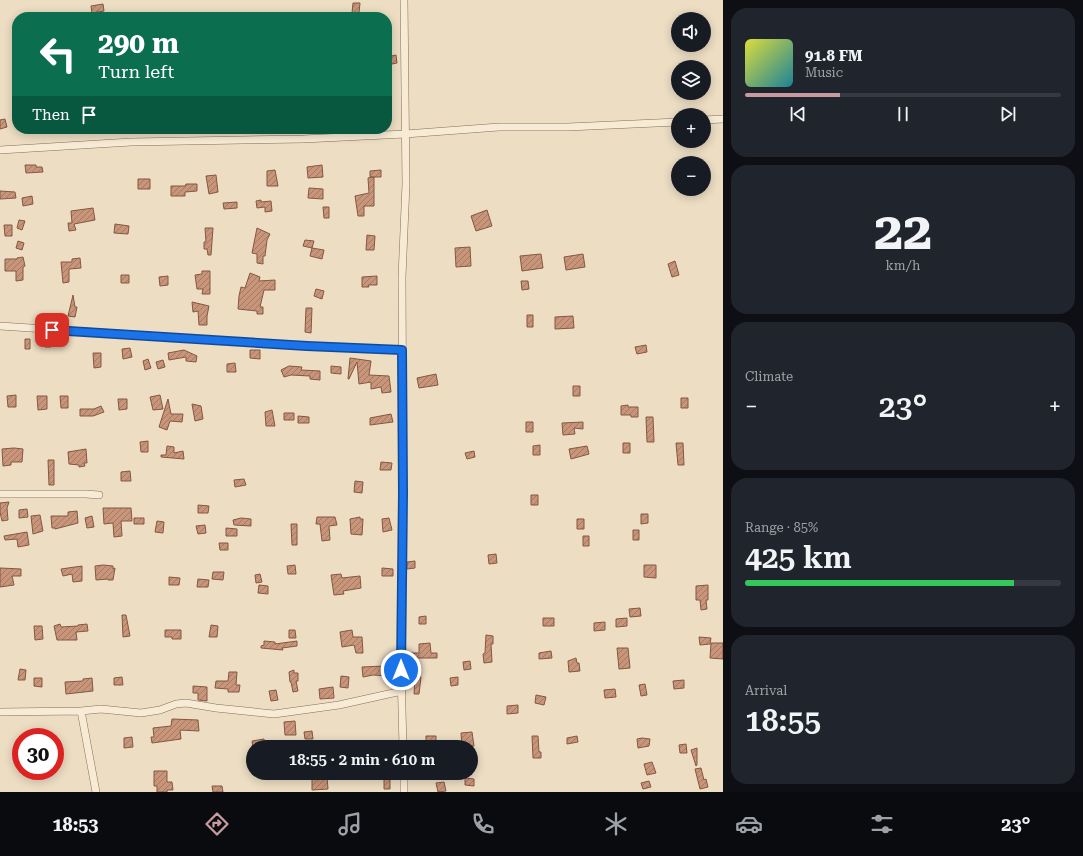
<!DOCTYPE html>
<meta charset="utf-8">
<style>
:root{--surface:#171b24;--page:#20242c;--text:#f1f3f6;--muted:#9ea1a6;--line:#363941;--accent:#c79a9f}
body{margin:0;font-family:"Roboto Serif",serif;background:var(--page);color:var(--text);height:100vh;display:flex;flex-direction:column;font-size:15px;white-space:nowrap}
*{box-sizing:border-box;margin:0}
p{font-size:13px;color:var(--muted)}
.icon{flex:none;width:22px;height:22px;fill:none;stroke:currentColor;stroke-width:2;stroke-linecap:round;stroke-linejoin:round}
.map{position:relative;flex:1;overflow:hidden}
.sheet{display:flex;flex-direction:column;gap:8px;padding:8px;background:#0d0f14;width:360px}
.sheet>*{flex:none}
.banner{position:absolute;left:12px;top:12px;width:380px;height:122px;border-radius:16px;box-shadow:0 2px 10px #0003;background:#0b6e4f;color:#fff;overflow:hidden}
.tools{position:absolute;left:671px;top:12px;display:grid;gap:8px}
.tools a{display:grid;place-items:center;width:40px;height:40px;border-radius:50%;background:var(--surface);box-shadow:0 2px 10px #0003;font-size:20px}
.speed{position:absolute;left:12px;top:728px;display:flex;gap:8px;font-size:20px;font-weight:700;text-align:center}
.speed>*{display:grid;place-content:center;width:52px;height:52px;border-radius:50%;background:var(--surface);box-shadow:0 2px 10px #0003;line-height:1}
.speed .limit{border:6px solid #d22;background:#fff;color:#111}
.pin{position:absolute;display:grid;place-items:center;width:34px;height:34px;color:#fff;margin:-17px;border-radius:8px;box-shadow:0 2px 6px #0006}
.me{position:absolute;width:44px;margin:-22px;rotate:0deg;stroke-linejoin:round;filter:drop-shadow(0 0 3px #0008)}
.turn{display:flex;align-items:center;gap:14px;height:84px;padding:0 20px;font-size:18px}
.turn .icon{width:52px;height:52px;stroke-width:2.5}
.turn b{display:block;font-size:28px;line-height:34px}
.then{display:flex;align-items:center;height:38px;padding:0 20px;background:#0003;gap:8px;font-size:15px}
.big{font-size:30px;font-weight:600;line-height:1.1}
.sheet .widget{flex:1;display:flex;flex-direction:column;justify-content:center;gap:6px;min-width:0;padding:0 14px;border-radius:16px;background:var(--page)}
.sheet .dial{align-items:center;gap:0}
.dial b{font-size:52px;line-height:1}
.song{display:flex;align-items:center;gap:12px}
.cover{width:48px;height:48px;border-radius:6px;background:linear-gradient(135deg,hsl(60 70% 55%),hsl(190 70% 35%))}
.played{height:4px;border-radius:2px;background:linear-gradient(90deg,var(--accent) 30%,var(--line) 30%)}
.keys{display:flex;justify-content:space-around;direction:ltr}
.heat{display:flex;justify-content:space-between;align-items:center;font-size:22px;direction:ltr}
.charge{height:6px;border-radius:3px;background:linear-gradient(90deg,#34c759 85%,var(--line) 0)}
.trip{position:absolute;left:246px;top:740px;width:232px;height:40px;border-radius:20px;background:var(--surface);box-shadow:0 2px 10px #0003;font-weight:600;line-height:40px;text-align:center}
.menu{display:flex;height:64px;justify-content:space-around;align-items:center;background:#090b0e;color:var(--muted)}
.menu .icon{width:28px;height:28px}
.menu .on{color:var(--accent)}
.menu b{font-size:18px;color:var(--text)}
main{display:flex;flex:1;min-height:0}
.map>svg:first-child{display:block}
</style>
<main>
<div class="map">
<svg width="723" height="792" viewBox="0 0 723 792">
<defs>
<pattern id="building-hatch" width="6" height="6" patternUnits="userSpaceOnUse"><rect width="6" height="6" fill="#c9957a"/><path d="M-1 1l2-2M0 6l6-6M5 7l2-2" fill="none" stroke="#a47a63"/></pattern>
</defs>
<rect width="100%" height="100%" fill="#ecddc3"/>
<path fill="url(#building-hatch)" stroke="#845741" d="M353 3H360L359 13H352Z
M103 4 104 11 92 13 91 6Z
M396 55 397 63 387 65V57Z
M5 119 7 127 0 129V120Z
M25 165H36V167H42L43 172 26 173Z
M322 165 323 177 308 178 307 167Z
M275 170 278 186H267V171Z
M381 170V177H370V171Z
M216 175 218 192 209 194 206 176Z
M374 177V206H364V216H358L355 196 369 193 368 178Z
M138 179H150V189H138Z
M186 184H197V191L185 192V196H171V186H185Z
M309 188 323 189V199L308 198Z
M0 191 15 192 16 198 0 199Z
M32 196 33 204 23 206 22 198Z
M261 200V202L271 201 272 211 265 212V207L257 208 256 201Z
M237 202V208L224 209 223 203Z
M323 207H329V218H324Z
M93 208 95 220 74 224 76 230 69 231 68 223H72L71 211Z
M487 210 492 226 476 231 471 216Z
M19 220 25 221 22 230 17 228Z
M115 224 129 226 128 234 114 233Z
M4 225H12V236H5Z
M205 228H213L211 255H208L207 249H204V242H206Z
M257 228 270 234 267 240 265 256H263V264L257 263V254L252 253Z
M367 235 375 236 374 250H366Z
M305 240 314 241 312 248 303 246Z
M18 241 24 243 22 250 16 248Z
M470 247 471 266 456 267 455 248Z
M312 248 324 250 322 259 310 256Z
M541 254 543 268 522 271 520 256Z
M583 254 585 267 566 270 564 257Z
M23 257 25 266 23 267V280L16 281V271H5V259H17V258Z
M80 258 81 268 69 269V282L63 283 61 262H72V259Z
M675 261 679 275 672 277 668 264Z
M202 271H210V294H202L203 289H197L195 275 202 274Z
M250 273 260 277 259 281 275 280V290H264L260 307H263V314H257V311L238 309 239 296 241 287 245 288Z
M121 275H129V283H121Z
M168 276V285L160 286 159 277Z
M377 276V285H368L369 287H362V277Z
M521 281H528L529 289 522 290Z
M316 289 324 291 322 299 314 296Z
M73 295 75 307H77L75 317 68 316Z
M192 302 209 306 207 316V325H199L198 311 193 312Z
M306 308H312L311 333 305 332Z
M527 315H533V327H527Z
M573 316 574 328 555 329V317Z
M45 337H51V347H45Z
M25 339H30V349H25Z
M646 345 647 352 637 354 635 347Z
M130 348 132 357 123 359 122 349Z
M184 350 197 356 196 362 186 361V357L169 360 168 353Z
M250 350H260V359L250 358Z
M93 353H101V367L94 368Z
M350 358 371 361 369 375 389 376 391 392 382 393 381 387 371 389V382L359 384 357 362 349 379H348Z
M148 359 151 368 145 370 143 361Z
M163 360 165 367 158 369 156 362Z
M235 363 236 372H227V364Z
M289 366 302 367 301 370 320 371V380L310 379V376L291 375 284 377 281 370Z
M331 366 341 367V374L331 373Z
M436 374 438 385 419 388 417 378Z
M573 386H580V396H573Z
M16 395V407H8L7 396Z
M160 395 163 409 153 410 150 397Z
M37 396H47V409L38 410Z
M60 396H68V408H61Z
M681 398H688V408H681Z
M118 399H127V409L119 410Z
M168 399 171 414H183L182 422 170 421 167 430 159 427Z
M192 404 201 406 203 419 195 421Z
M628 405V407H638V417H631V415H621V406Z
M101 406 104 412 93 416H80V409H94Z
M272 410 275 426H266L265 412Z
M284 413H294V420H284Z
M391 414 393 422 370 425V418Z
M298 416 309 417V423H298Z
M646 417H653L654 442H647Z
M526 422H533V432H526Z
M583 422V429L574 428 575 434 563 435 562 423Z
M148 441V452H141L140 442Z
M623 443H630V453H623Z
M676 443H683L684 465H678Z
M540 445V455H533V446Z
M167 446 174 447V453L183 451 184 459 161 457V455H166Z
M587 446 589 454 571 459 569 449Z
M14 448 23 449 22 462H11V465L3 466 2 449Z
M86 449 87 463H84L85 466 79 467V465L69 464 68 452Z
M474 451 475 457 467 459 465 453Z
M48 460H54V485H49Z
M381 462 392 463 391 470H380Z
M130 471 131 481H121V472Z
M244 479 246 485 235 487 234 480Z
M355 481 363 482 362 493 354 492Z
M531 495H538V505H531Z
M9 502 7 508 8 520 2 521 0 512V503Z
M198 505 209 506 208 513H198Z
M103 508H131L132 521H121L122 536 114 537 113 523 104 524Z
M27 509 28 517 19 518V510Z
M77 511 78 523 55 529V528H52L51 516H68V512Z
M641 514H648V523L641 524Z
M40 515 43 531 33 534 31 516Z
M92 516 94 527 87 528 85 518Z
M317 517H335L337 525 329 526 330 540 322 541 320 524H316Z
M360 517V519H363L362 535 351 534 350 519Z
M134 518H144V524H134Z
M241 518 251 519V526L234 525 233 520Z
M389 518 392 530 383 532 382 519Z
M577 519H584V529H577Z
M157 521 164 522 163 533 155 532Z
M291 524H297V545H292Z
M205 525 206 533 198 534 196 526Z
M226 528 237 529V536H226Z
M633 530H639V540H633Z
M27 532 29 545 18 547 17 539 5 540 4 536Z
M583 536H589V546H583Z
M219 543H228V550H220Z
M496 554 497 563 489 564 488 555Z
M415 561V568L407 569V562Z
M103 565 113 566V569L115 568 113 580H108V579L96 580 95 566Z
M295 565 296 574H288L287 566Z
M644 565H656V578L644 577Z
M82 566V581L73 582 72 574 63 576 61 569Z
M0 568 21 569V576H12L14 585 0 587Z
M382 568 393 569V576H382Z
M213 572H224L223 580 212 579Z
M260 574 262 582 256 583 255 575Z
M341 574 342 578 360 576 361 588 343 591 344 594 334 595 331 575Z
M169 577 180 578 179 585H169Z
M198 579 209 580 208 587H197Z
M259 585 268 586V594L258 593Z
M708 585V600H706L707 609 701 610 700 600H696V586Z
M640 608 641 616 630 617 629 609Z
M122 615H126L130 636 123 637Z
M426 616V624H419V617Z
M543 618H554V626H543Z
M627 618V626L616 627V619Z
M605 622V630L594 631V623Z
M60 624 61 627 78 626V625L87 624 88 631 76 632 77 640H57L54 626Z
M211 625 218 626 217 637H209Z
M34 626H42L43 639 35 640Z
M165 630H181V639H172V637H165Z
M289 630H295L296 638H289Z
M352 630 353 637H362L363 653H356L354 645 342 647 340 632Z
M486 635 493 636V644H491L492 662 484 663 483 654 485 653Z
M699 637 711 638 710 644 700 645Z
M264 641 275 642V644L297 641V646L282 648 283 650 261 648V646L264 645Z
M430 643 431 653H437V658H407V653H419V644Z
M711 643H723V659L710 658Z
M617 648H628L630 668 619 669Z
M551 651 552 658 539 659V653Z
M576 658 577 663H579L580 671 569 672 568 661Z
M470 661 471 669 464 670 463 662Z
M384 666V668L390 669 389 676 373 675 363 677 362 667Z
M20 669 26 670 25 680H18Z
M294 670V673H298V681H296L298 691 293 692 291 682H290L289 672Z
M229 672H237L236 685H240L239 692H228V689L215 688 216 681H228Z
M341 676 349 677 348 688 340 687Z
M122 677 123 685H114V678Z
M415 677H421L419 694H414Z
M458 677V685L451 686 450 678Z
M34 678H42V687L34 686Z
M92 678 93 691 66 694 65 682 83 681V679Z
M684 680V688L674 689 673 681Z
M645 684 647 695 641 696 639 685Z
M193 686 207 687V701L198 700V693H193Z
M333 687 334 698 320 699 319 689Z
M615 689 616 697 605 698 604 690Z
M276 690 278 700 271 701 269 691Z
M536 695 546 697 544 705 535 703Z
M518 705V713L507 714V706Z
M172 719 198 720 199 731 180 730 181 739 152 743 151 737H154L153 728 171 726Z
M295 721 296 735H285L284 722Z
M312 731 313 739H305L304 732Z
M472 732 474 746 462 747 461 733Z
M426 736H436V742H434V746H426Z
M532 736H538L539 752H541V758H533Z
M577 736 578 742 567 744V738Z
M132 737 133 747 124 748V738Z
M642 738 650 739 649 746 638 748 637 739Z
M264 739 265 746 253 748 252 741Z
M686 744 687 753H680L679 745Z
M697 748V765L696 766 691 750Z
M652 762 656 773 647 775 644 764Z
M701 768 704 780 706 779 708 787 700 789 695 769Z
M154 771H167V782H172L173 790H167V792H157V786H154Z
M327 776 328 789 312 790V777Z
M384 776H390V789H384Z
M465 778 474 779V786L465 785Z
M649 781 651 787 643 789 641 783Z
M444 782 446 791 438 792 436 783Z
M212 786H222L223 792H213Z"/>
<g fill="none" stroke-linecap="round" stroke-linejoin="round">
<g stroke="#866e5a" stroke-width="8">
<path id="minor" d="M704 120 723 119
M0 150 131 142 303 139 405 134 499 127H568L678 122
M0 326 307 346 402 350
M0 494H86L99 495
M81 711 96 792
M0 712 81 711 101 709 141 713 160 710 176 704 186 703 216 708 274 714 339 705 402 691
M403 747 401 671 403 493 402 277 406 184 404 0
M404 773V792"/>
</g>
<use href="#minor" stroke="#f7ebd6" stroke-width="7"/>
</g>
<g fill="none" stroke-linecap="round" stroke-linejoin="round">
<g stroke="#114b97" stroke-width="10">
<path id="route" d="M52 330 307 346 402 350 403 493 401 670"/>
</g>
<use href="#route" stroke="#1a73e8" stroke-width="7"/>
</g>
</svg>
<div class="tools">
<a><svg class="icon" aria-label="sound" viewBox="0 0 24 24"><path d="M4 9h4l5-4v14l-5-4H4zM17 9q2 3 0 6"/></svg></a>
<a><svg class="icon" aria-label="layers" viewBox="0 0 24 24"><path d="M12 4l9 5-9 5-9-5zM3 14l9 5 9-5"/></svg></a>
<a>+</a>
<a>−</a>
</div>
<div class="speed"><div class="limit">30</div></div>
<div class="pin" style="left:52px;top:330px;background:#d93025"><svg class="icon" aria-label="arrive" viewBox="0 0 24 24"><path d="M6 21V4h12l-3 4 3 4H6"/></svg></div>
<svg class="me" style="left:401px;top:670px" viewBox="-20 -20 40 40"><circle r="17" fill="#1a73e8" stroke="#fff" stroke-width="3"/><path d="M0-11L8 9 0 5-8 9z" fill="#fff"/></svg>
<div class="trip">18:55 · 2 min · 610 m</div>
<div class="banner">
<div class="turn"><svg class="icon" aria-label="left" viewBox="0 0 24 24"><path d="M17 20v-9H6M10 6l-5 5 5 5"/></svg><div><b>290 m</b>Turn left</div></div>
<div class="then">Then<svg class="icon" aria-label="arrive" viewBox="0 0 24 24"><path d="M6 21V4h12l-3 4 3 4H6"/></svg></div>
</div>
</div>
<section class="sheet">
<div class="widget">
<div class="song"><i class="cover"></i><div><b>91.8 FM</b><p>Music</p></div></div>
<div class="played"></div>
<div class="keys"><svg class="icon" aria-label="previous" viewBox="0 0 24 24"><path d="M18 5L8 12l10 7zM5 5v14"/></svg><svg class="icon" aria-label="pause" viewBox="0 0 24 24"><path d="M8 5v14M16 5v14"/></svg><svg class="icon" aria-label="next" viewBox="0 0 24 24"><path d="M6 5l10 7-10 7zM19 5v14"/></svg></div>
</div>
<div class="widget dial"><b>22</b><p>km/h</p></div>
<div class="widget"><p>Climate</p>
<div class="heat"><a>−</a><b class="big">23°</b><a>+</a></div>
</div>
<div class="widget"><p>Range · 85%</p><b class="big">425 km</b><div class="charge"></div></div>
<div class="widget"><p>Arrival</p><b class="big">18:55</b></div>
</section>
</main>
<nav class="menu">
<b>18:53</b>
<svg class="icon on" aria-label="directions" viewBox="0 0 24 24"><path d="M12 3l9 9-9 9-9-9zM9 14v-3h6M13 9l2 2-2 2"/></svg>
<svg class="icon" aria-label="music" viewBox="0 0 24 24"><path d="M9 18V5l10-2v13"/><circle cx="6" cy="18" r="3"/><circle cx="16" cy="16" r="3"/></svg>
<svg class="icon" aria-label="phone" viewBox="0 0 24 24"><path d="M5 4h4l2 5-3 2q2 4 5 5l2-3 5 2v4C11 20 4 13 5 4z"/></svg>
<svg class="icon" aria-label="climate" viewBox="0 0 24 24"><path d="M12 3v18M4 7l16 10M4 17L20 7"/></svg>
<svg class="icon" aria-label="car" viewBox="0 0 24 24"><path d="M5 17H2v-5l4-1 3-4h7l3 4 3 1v5h-3M9 17h6M6 11h13"/><circle cx="7" cy="17" r="2"/><circle cx="17" cy="17" r="2"/></svg>
<svg class="icon" aria-label="filters" viewBox="0 0 24 24"><path d="M4 7h16M4 17h16"/><circle cx="9" cy="7" r="2"/><circle cx="15" cy="17" r="2"/></svg>
<b>23°</b>
</nav>
